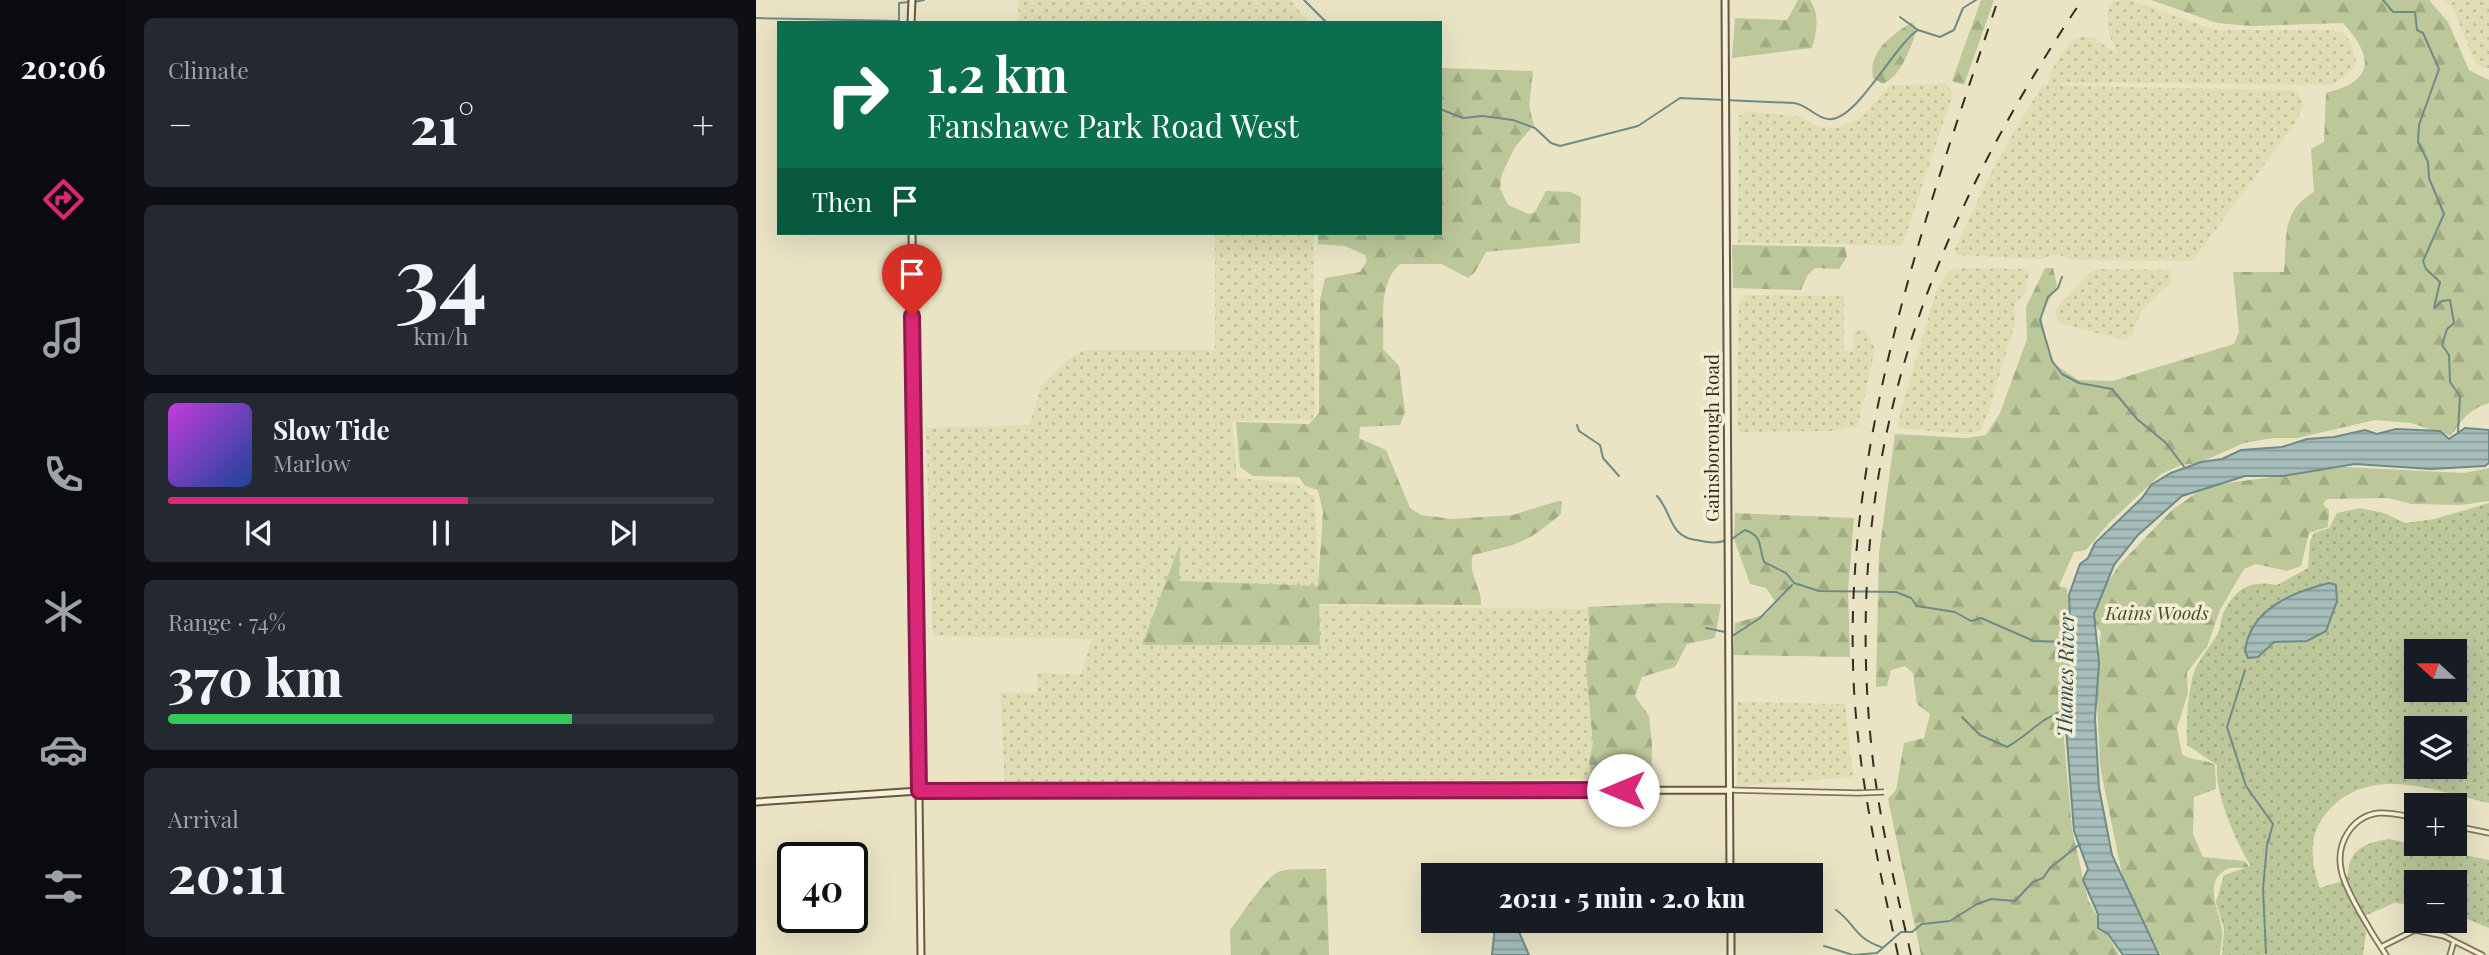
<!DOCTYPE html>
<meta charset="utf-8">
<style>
:root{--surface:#171b24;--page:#242831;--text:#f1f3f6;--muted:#9ea1a6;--line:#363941;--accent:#db2777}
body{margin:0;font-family:"Playfair Display",serif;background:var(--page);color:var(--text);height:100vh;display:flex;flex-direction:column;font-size:26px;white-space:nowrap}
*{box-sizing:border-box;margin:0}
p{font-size:23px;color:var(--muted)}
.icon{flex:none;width:38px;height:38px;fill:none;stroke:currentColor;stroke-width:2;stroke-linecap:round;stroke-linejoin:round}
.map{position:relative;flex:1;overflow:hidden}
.side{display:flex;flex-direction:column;gap:18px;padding:18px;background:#0d0f14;width:630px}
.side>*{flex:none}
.banner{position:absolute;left:21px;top:21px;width:665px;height:214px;border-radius:0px;box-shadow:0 7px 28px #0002;background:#0b6e4f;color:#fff;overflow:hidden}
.needle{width:46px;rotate:291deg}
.fabs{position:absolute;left:1648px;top:639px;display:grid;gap:14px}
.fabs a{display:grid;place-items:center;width:63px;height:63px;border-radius:0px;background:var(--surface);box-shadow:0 7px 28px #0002;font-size:35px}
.speed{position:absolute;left:21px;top:842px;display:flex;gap:14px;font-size:35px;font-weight:700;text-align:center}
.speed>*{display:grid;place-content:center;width:91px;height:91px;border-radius:50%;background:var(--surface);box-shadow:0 7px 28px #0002;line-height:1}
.speed .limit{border:4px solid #111;border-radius:10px;background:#fff;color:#111}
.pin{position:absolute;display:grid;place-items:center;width:60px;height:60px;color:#fff;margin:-72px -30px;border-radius:50% 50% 50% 0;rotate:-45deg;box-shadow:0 0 7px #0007}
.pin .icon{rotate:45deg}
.me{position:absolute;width:77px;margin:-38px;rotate:270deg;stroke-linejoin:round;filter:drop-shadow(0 0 5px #0008)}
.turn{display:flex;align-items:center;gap:24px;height:147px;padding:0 35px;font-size:32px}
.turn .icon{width:91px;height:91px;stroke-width:2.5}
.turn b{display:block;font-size:49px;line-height:60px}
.then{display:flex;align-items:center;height:66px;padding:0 35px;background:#0003;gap:14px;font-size:26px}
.big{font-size:52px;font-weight:800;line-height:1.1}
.side .widget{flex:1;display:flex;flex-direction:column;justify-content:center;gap:10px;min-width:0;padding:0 24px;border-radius:10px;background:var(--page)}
.side .dial{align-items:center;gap:0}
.dial b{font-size:91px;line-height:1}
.song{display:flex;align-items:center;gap:21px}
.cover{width:84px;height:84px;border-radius:10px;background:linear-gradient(135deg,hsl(290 70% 55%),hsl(220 70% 35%))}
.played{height:7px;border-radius:4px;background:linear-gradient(90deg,var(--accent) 55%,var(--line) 55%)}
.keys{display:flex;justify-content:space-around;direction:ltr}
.heat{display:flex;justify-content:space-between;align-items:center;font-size:38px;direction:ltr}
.charge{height:10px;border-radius:5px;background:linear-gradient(90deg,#34c759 74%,var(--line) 0)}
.trip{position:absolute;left:665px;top:863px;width:402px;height:70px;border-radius:0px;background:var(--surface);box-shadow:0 7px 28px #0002;font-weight:800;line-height:70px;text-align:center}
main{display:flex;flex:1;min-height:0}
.dock{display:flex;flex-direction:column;width:126px;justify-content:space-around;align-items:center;background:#090b0e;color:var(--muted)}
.dock .icon{width:49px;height:49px}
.dock .current{color:var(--accent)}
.dock b{font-size:32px;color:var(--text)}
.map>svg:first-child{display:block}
</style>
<main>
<nav class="dock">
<b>20:06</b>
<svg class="icon current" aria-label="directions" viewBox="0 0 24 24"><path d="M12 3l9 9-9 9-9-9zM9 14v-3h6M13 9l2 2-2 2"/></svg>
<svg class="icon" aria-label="music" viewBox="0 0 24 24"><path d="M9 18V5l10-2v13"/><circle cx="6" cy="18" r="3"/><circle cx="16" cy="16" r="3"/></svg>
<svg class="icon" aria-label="phone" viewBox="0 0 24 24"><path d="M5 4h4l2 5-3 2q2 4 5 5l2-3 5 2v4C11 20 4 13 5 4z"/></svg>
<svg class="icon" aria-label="climate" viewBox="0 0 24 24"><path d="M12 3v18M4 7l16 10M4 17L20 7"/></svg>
<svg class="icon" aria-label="car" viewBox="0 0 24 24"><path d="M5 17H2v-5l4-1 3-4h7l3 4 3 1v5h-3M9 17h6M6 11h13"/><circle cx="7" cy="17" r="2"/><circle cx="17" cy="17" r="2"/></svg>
<svg class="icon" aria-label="filters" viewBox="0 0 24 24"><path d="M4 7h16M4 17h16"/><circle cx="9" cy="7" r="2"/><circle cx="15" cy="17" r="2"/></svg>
</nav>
<section class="side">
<div class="widget"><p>Climate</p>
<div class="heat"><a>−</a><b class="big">21°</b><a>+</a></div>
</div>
<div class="widget dial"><b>34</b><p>km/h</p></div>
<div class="widget">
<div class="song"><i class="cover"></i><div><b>Slow Tide</b><p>Marlow</p></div></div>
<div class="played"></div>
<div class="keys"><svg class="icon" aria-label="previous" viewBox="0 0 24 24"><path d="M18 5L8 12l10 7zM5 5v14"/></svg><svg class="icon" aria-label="pause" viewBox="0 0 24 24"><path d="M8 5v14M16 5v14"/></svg><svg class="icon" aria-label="next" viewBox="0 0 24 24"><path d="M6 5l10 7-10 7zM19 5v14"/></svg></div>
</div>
<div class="widget"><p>Range · 74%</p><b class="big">370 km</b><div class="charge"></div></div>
<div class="widget"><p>Arrival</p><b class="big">20:11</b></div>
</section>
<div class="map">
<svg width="1733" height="955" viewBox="0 0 1733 955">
<defs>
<pattern id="farmland-dots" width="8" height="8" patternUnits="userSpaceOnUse" patternTransform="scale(1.75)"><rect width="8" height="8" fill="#dfddb3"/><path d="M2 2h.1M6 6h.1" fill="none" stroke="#c0be9a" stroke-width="1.8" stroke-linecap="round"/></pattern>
<pattern id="grass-dots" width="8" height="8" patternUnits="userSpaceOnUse" patternTransform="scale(1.75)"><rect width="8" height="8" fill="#bcc79a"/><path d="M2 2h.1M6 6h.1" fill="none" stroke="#a2ab84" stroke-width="1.8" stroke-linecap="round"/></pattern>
<pattern id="forest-firs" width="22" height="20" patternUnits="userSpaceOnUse" patternTransform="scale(1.75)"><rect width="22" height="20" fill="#bcc79a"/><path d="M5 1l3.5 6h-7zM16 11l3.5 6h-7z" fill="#a2ab84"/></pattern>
<pattern id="wetland-marsh" width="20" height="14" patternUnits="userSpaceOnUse" patternTransform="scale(1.75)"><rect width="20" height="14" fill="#bcc79a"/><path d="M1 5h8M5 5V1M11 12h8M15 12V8" fill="none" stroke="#a2ab84"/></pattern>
<pattern id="water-rules" width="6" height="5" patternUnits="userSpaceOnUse" patternTransform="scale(1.75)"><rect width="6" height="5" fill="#a6bdba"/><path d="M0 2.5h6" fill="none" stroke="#889a97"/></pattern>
</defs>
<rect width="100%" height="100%" fill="#eae4c5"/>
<path fill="url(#farmland-dots)" d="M262 0H534L553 23H263Z
M1376 0 1458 30H1577L1589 34 1595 43 1600 61 1597 70 1576 85 1305 82V86L1534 90 1542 93 1547 105 1541 121 1436 261 1317 260 1301 254 1285 259 1202 255 1198 250 1240 163 1285 87 1292 84 1295 70 1317 39 1324 37H1336L1362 54 1353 35 1351 12 1357 1Z
M1687 0H1733V68L1727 69 1718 60 1697 8Z
M1190 84 1197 93 1146 246 982 242 983 116 991 111 1045 117 1064 127 1080 128 1103 119 1135 85Z
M459 233H557L559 411 556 420 476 421 481 478 540 484 559 498 563 606 835 609 838 779 249 783 244 692 281 693V673L325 674 336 639 177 636 170 428 274 425 285 386 310 361 328 350H459Z
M1200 268 1267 269 1273 273 1269 293 1259 304V323L1232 413 1224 431 1210 434 1142 428 1144 413 1181 289 1192 272Z
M1342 269 1414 270 1416 282 1386 309 1375 336 1367 340 1302 323 1300 312 1304 304 1335 271Z
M989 295 1088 296V351H1097L1098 333 1103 329 1110 331 1119 349 1102 426 1078 431 984 432 981 425 983 301Z
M981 702 1089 704 1097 777 981 786Z"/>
<path fill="url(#grass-dots)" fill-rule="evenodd" d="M1733 503V803C1678 791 1610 761 1568 816 1552 837 1555 864 1564 888L1589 880C1593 873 1592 869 1594 862 1600 845 1617 842 1633 839L1733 860V928L1699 914V882H1661V905L1638 903 1604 918 1610 932 1607 955H1466L1468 929 1460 902 1468 875 1495 866C1480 843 1458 791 1461 765L1431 745C1430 727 1432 687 1439 670 1444 657 1456 645 1462 633 1465 627 1464 622 1466 617 1476 590 1494 579 1521 585L1552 568 1554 541 1558 533 1573 528 1581 513 1604 508 1628 513 1649 523 1679 519ZM1661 651H1699V690H1661ZM1661 728H1699V766H1661Z"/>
<path fill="url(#forest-firs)" d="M1042 0H1054C1064 15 1061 31 1056 48L976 58 979 18 1031 20Z
M1225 0H1238L1208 85 1196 81Z
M1395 0H1673L1692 22 1713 70 1733 80V403C1714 409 1706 419 1695 436L1655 423 1619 420 1541 438H1517L1488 443 1443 463 1425 465 1405 474 1353 523 1330 550 1318 552 1303 586 1311 588 1317 664 1307 728 1316 829 1332 900 1363 955H1165L1132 799 1140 790 1148 743 1168 738 1174 714 1161 704 1157 673 1149 666 1135 670 1131 686 1120 687 1123 554 1139 434 1210 438 1230 435 1244 413 1271 339 1270 307 1289 268H1297L1301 286 1285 314 1291 349 1300 365 1322 380 1356 381 1478 344 1483 332 1477 272H1528C1531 238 1525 211 1558 192L1555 149 1568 142 1570 93C1619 81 1618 57 1587 23L1495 26 1461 23Z
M1156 22 1161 30C1153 50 1147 74 1127 84L1117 78C1112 51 1136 35 1156 22Z
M684 68 777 71 773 106 778 125 759 147 746 174 744 188 752 205 773 214 779 212 790 191 815 192 825 197 824 243 730 252 719 272 712 278 686 264H644C621 285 629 320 627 349L643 366 649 412 644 425 604 427 603 438 630 450 654 508 665 515 696 519 757 515 802 501H806L805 514C768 545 763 544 717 555 711 574 726 587 725 605L563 604 564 645H386L424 544 423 581 562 586 567 512 562 490 549 486 543 477 497 476 484 467 480 422 553 424 563 413 564 300 569 278 604 272 611 261 609 255 589 246 562 244V233H684Z
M976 245 1089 247 1091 257 1083 269 1059 268 1051 276 1045 290 977 288Z
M1588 467 1708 473 1733 468V501L1705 505 1656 504 1631 498 1571 499 1567 504 1573 510 1572 527 1553 533 1545 566 1531 571 1500 564 1488 569 1464 610 1451 647 1431 672 1432 693 1421 728 1426 754C1436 762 1448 758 1459 765L1460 789 1438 797 1437 834 1447 857 1488 861 1493 866C1486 870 1478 866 1471 869 1445 883 1465 912 1466 932 1466 939 1465 948 1464 955H1405L1368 884 1344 766 1340 677 1345 632 1337 621 1341 598 1364 564 1416 510 1450 486Z
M979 513 1098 518 1092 590 1094 657 977 655 979 623 1011 614 1019 601 1010 588 994 584 978 539Z
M908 603 965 604 959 638 931 644 919 667 886 677 879 696 893 716 896 744 895 790 839 788 833 763 837 743 830 668 834 633 832 607Z
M570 869 573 955H475L474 930C485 916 511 874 525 871 539 868 556 870 570 869Z"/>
<path fill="url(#wetland-marsh)" d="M1488 667 1491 669 1473 724 1488 779 1514 814 1519 827 1513 845 1509 889V921L1515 955H1498L1509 944C1503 923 1504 868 1509 845 1511 837 1515 832 1515 823L1484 778 1469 724Z"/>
<path fill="url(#water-rules)" stroke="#6e8b87" stroke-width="2" d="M1709 428 1733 430V463L1729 466 1675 469 1599 464 1527 476H1489L1426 496 1382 535 1358 565 1338 614 1343 663 1339 718 1343 788 1356 855 1403 955H1367L1352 934 1342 928V914L1327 880 1332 869 1318 831 1309 715 1319 655 1315 647 1313 595 1324 564 1332 558 1339 543 1386 498 1395 485 1415 473 1445 462 1466 459 1485 450 1526 447 1551 439 1578 437 1609 430 1621 434 1640 429 1684 431 1693 439Z
M1573 583 1580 585 1581 601 1570 631 1551 641 1518 642 1502 657 1492 658 1489 651C1494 609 1537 592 1573 583Z
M748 920 760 925 773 955H736L739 926Z"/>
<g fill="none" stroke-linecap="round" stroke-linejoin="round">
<path stroke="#6e8b87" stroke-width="2" d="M548 0 571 23
M1627 0 1637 12H1659L1661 30 1667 33 1683 69 1663 125 1662 142 1672 162 1673 178 1688 214 1667 261 1670 269 1684 282 1678 308 1686 301 1694 300 1698 323 1691 329 1686 345 1693 355 1694 382 1704 396 1702 432
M158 2 168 0
M1144 17 1162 30 1184 37 1198 30 1207 8 1220 0
M0 18 143 21V3L153 2
M684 109 707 118 727 116 757 120 779 128 795 143 804 146 882 126 924 98 1038 103C1052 105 1060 118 1072 119 1100 123 1137 46 1162 30
M1306 277 1302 288 1292 297 1284 320 1296 361 1306 374 1323 383 1356 389 1381 419 1410 443 1429 468
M821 425 823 431 844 445 847 458 863 476
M901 496C916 512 913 537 940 540 951 542 957 544 968 541
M974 540 989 530C1008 537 1002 546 1008 562L1030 573 1038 583 1063 591 1140 592 1155 598 1161 606 1199 612 1215 621 1225 618 1278 641 1313 642 1315 647
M950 628 969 632
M975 634 978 635 1004 618 1036 585
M1489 670 1471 727 1490 786 1517 824 1511 845 1507 889 1510 953
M1206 717 1224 735 1251 747C1272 736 1285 717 1308 711
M1080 910C1100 924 1097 937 1125 947
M1068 946 1097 955
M1097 955 1121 953 1145 932H1156L1166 924 1194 921 1221 904 1235 899 1259 901 1277 882 1287 878 1294 868 1324 844"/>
<g stroke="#83765d" stroke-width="7">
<path id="street" d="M974 790 1102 793
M1699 826 1733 833
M1625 947 1659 930 1688 936 1726 955
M1630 955C1618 937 1588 889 1585 869 1580 843 1596 816 1623 813 1635 812 1649 816 1661 818
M1694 955 1698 941"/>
</g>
<g stroke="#655740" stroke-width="9">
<path id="secondary" d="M969 0 974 875
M155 23 156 0
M156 233 165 955
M0 802 163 791 973 790
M975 920V955"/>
</g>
<use href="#street" stroke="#f5f0d7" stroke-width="3.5"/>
<use href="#secondary" stroke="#f5f0d7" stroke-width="5"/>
<path stroke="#342c1f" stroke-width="2" stroke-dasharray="12 12" stroke-linecap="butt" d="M1142 955C1123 867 1103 779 1098 689 1085 451 1167 222 1242 0
M1155 955C1140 888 1123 821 1116 752 1085 465 1168 235 1326 0"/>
<g stroke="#83765d" stroke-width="7" stroke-linecap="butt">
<path id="street-bridge" d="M1102 793 1128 792"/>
</g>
<use href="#street-bridge" stroke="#f5f0d7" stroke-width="3.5"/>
</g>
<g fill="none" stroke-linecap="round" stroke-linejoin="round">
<g stroke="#8e194d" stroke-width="18">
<path id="route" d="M156 316 163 791 867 790"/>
</g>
<use href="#route" stroke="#db2777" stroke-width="12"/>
</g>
<g text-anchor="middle" stroke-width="7" stroke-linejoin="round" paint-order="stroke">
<g font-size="19" fill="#342c1f" stroke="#f2edd4">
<text transform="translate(956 438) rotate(-90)" y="7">Gainsborough Road</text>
</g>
<g font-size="19" font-style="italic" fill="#404f28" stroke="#f2edd4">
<text x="1401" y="620">Kains Woods</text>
</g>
<g font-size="21" font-style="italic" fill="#305053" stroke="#f2edd4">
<text transform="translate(1310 675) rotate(-89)" y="7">Thames River</text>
</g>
</g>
</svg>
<div class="fabs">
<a><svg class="needle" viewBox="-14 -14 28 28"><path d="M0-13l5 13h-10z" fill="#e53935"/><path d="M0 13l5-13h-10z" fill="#9ea1a6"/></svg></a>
<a><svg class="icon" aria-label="layers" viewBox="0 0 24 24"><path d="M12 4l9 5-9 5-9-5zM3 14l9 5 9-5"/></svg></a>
<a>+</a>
<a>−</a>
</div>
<div class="speed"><div class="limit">40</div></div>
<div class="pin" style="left:156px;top:316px;background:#d93025"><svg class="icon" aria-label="arrive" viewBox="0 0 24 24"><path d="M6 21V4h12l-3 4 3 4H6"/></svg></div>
<svg class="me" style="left:867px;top:790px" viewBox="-20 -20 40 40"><circle r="19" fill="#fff"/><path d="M0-13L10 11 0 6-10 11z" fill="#db2777"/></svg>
<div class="trip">20:11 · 5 min · 2.0 km</div>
<div class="banner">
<div class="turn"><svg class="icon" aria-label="right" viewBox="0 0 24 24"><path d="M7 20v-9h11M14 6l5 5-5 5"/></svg><div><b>1.2 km</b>Fanshawe Park Road West</div></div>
<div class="then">Then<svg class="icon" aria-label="arrive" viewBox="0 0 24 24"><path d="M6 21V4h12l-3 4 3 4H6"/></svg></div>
</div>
</div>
</main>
